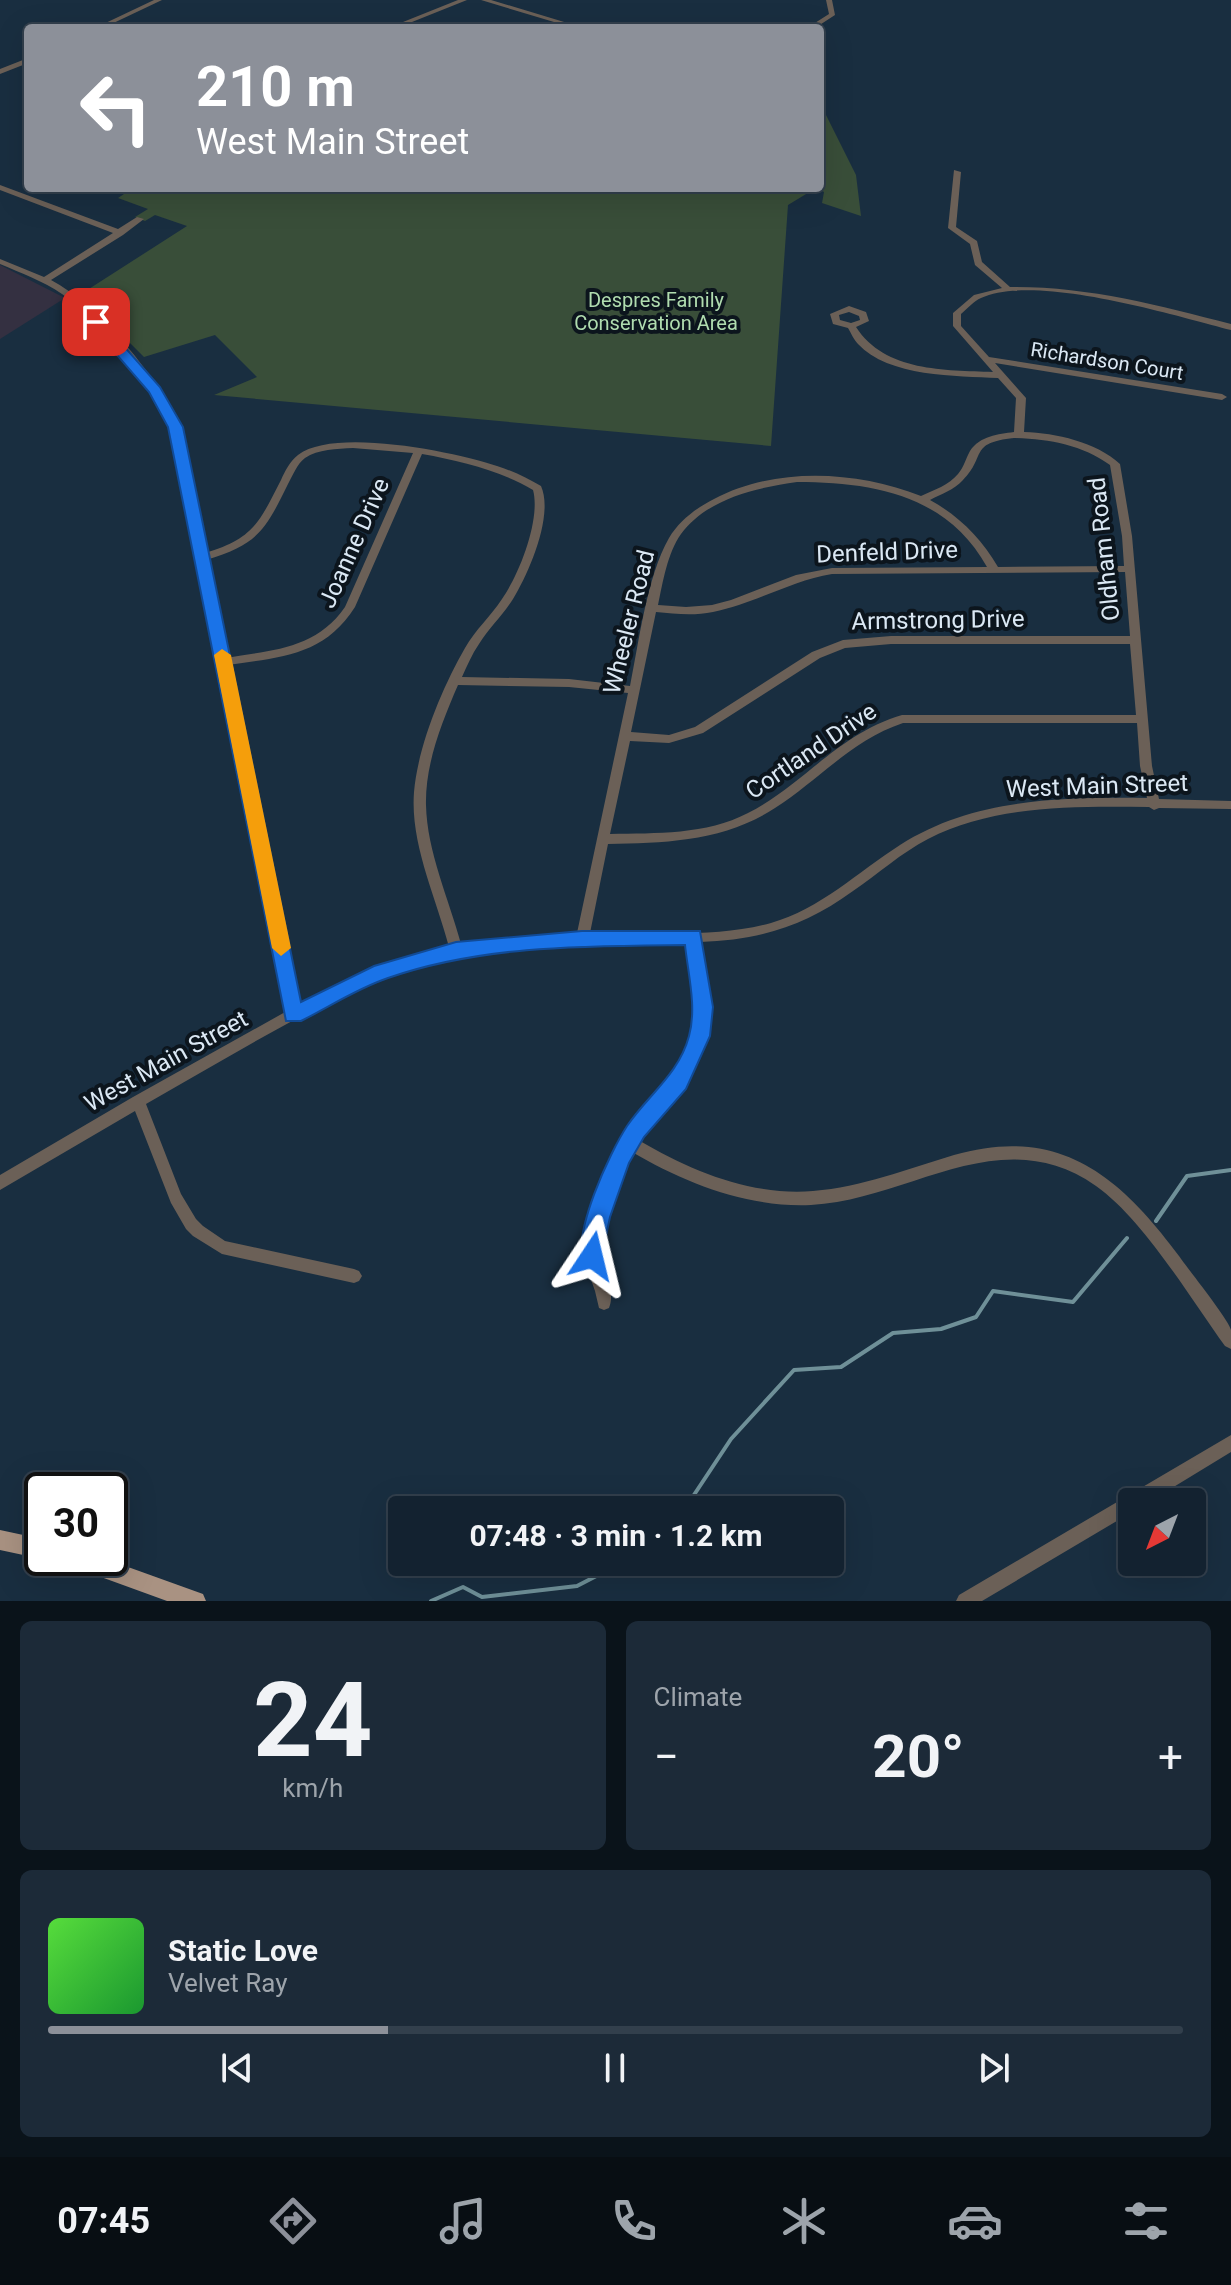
<!DOCTYPE html>
<meta charset="utf-8">
<style>
:root{--surface:#132230;--page:#1c2a38;--text:#f1f3f6;--muted:#9da4ab;--line:#323f4c;--accent:#8c9099}
body{margin:0;font-family:Roboto,sans-serif;background:var(--page);color:var(--text);height:100vh;display:flex;flex-direction:column;font-size:30px;white-space:nowrap}
*{box-sizing:border-box;margin:0}
p{font-size:26px;color:var(--muted)}
.icon{flex:none;width:44px;height:44px;fill:none;stroke:currentColor;stroke-width:2;stroke-linecap:round;stroke-linejoin:round}
.map{position:relative;height:1601px;overflow:hidden}
.side{display:flex;flex-direction:column;gap:20px;padding:20px;background:#0a131a;flex:1}
.side>*{flex:none}
.banner{position:absolute;left:24px;top:24px;width:800px;height:168px;border-radius:8px;box-shadow:0 8px 32px #0002,0 0 0 2px var(--line);background:#8c9099;color:#fff;overflow:hidden}
.needle{width:52px;rotate:222deg}
.fabs{position:absolute;left:1118px;top:1488px;display:grid;gap:16px}
.fabs a{display:grid;place-items:center;width:88px;height:88px;border-radius:8px;background:var(--surface);box-shadow:0 8px 32px #0002,0 0 0 2px var(--line);font-size:40px}
.speed{position:absolute;left:24px;top:1472px;display:flex;gap:16px;font-size:40px;font-weight:700;text-align:center}
.speed>*{display:grid;place-content:center;width:104px;height:104px;border-radius:50%;background:var(--surface);box-shadow:0 8px 32px #0002,0 0 0 2px var(--line);line-height:1}
.speed .limit{border:4px solid #111;border-radius:12px;background:#fff;color:#111}
.pin{position:absolute;display:grid;place-items:center;width:68px;height:68px;color:#fff;margin:-34px;border-radius:16px;box-shadow:0 4px 12px #0006}
.me{position:absolute;width:88px;margin:-44px;rotate:10deg;stroke-linejoin:round;filter:drop-shadow(0 0 6px #0008)}
.turn{display:flex;align-items:center;gap:28px;height:168px;padding:0 40px;font-size:36px}
.turn .icon{width:104px;height:104px;stroke-width:2.5}
.turn b{display:block;font-size:56px;line-height:68px}
.big{font-size:60px;font-weight:700;line-height:1.1}
.side .card{flex:1;display:flex;flex-direction:column;justify-content:center;gap:12px;min-width:0;padding:0 28px;border-radius:12px;background:var(--page)}
.side .dial{align-items:center;gap:0}
.dial b{font-size:104px;line-height:1}
.song{display:flex;align-items:center;gap:24px}
.cover{width:96px;height:96px;border-radius:12px;background:linear-gradient(135deg,hsl(110 70% 55%),hsl(130 70% 35%))}
.played{height:8px;border-radius:4px;background:linear-gradient(90deg,var(--accent) 30%,var(--line) 30%)}
.keys{display:flex;justify-content:space-around;direction:ltr}
.heat{display:flex;justify-content:space-between;align-items:center;font-size:44px;direction:ltr}
.side .tiles{flex:1;display:grid;gap:20px;grid-template-columns:1fr 1fr}
.card:last-child{grid-column:span 2}
.trip{position:absolute;left:388px;top:1496px;width:456px;height:80px;border-radius:8px;background:var(--surface);box-shadow:0 8px 32px #0002,0 0 0 2px var(--line);font-weight:700;line-height:80px;text-align:center}
.tabs{display:flex;height:128px;justify-content:space-around;align-items:center;background:#080e13;color:var(--muted)}
.tabs .icon{width:56px;height:56px}
.tabs .current{color:var(--accent)}
.tabs b{font-size:36px;color:var(--text)}
.map>svg:first-child{display:block}
</style>
<div class="map">
<svg width="1231" height="1601" viewBox="0 0 1231 1601">
<rect width="100%" height="100%" fill="#192e40"/>
<path fill="#343041" d="M0 265 65 298 0 339Z"/>
<path fill="#394e39" d="M820 103 856 175 861 216 822 203 824 192 816 188 788 205 771 446 214 395 257 377 215 335 144 357 81 294 187 226 155 215 145 221 135 217 148 209 118 198 127 192 121 188H820Z"/>
<g fill="none" stroke-linecap="round" stroke-linejoin="round">
<path stroke="#6f9098" stroke-width="4" d="M1156 1221 1187 1176 1231 1170
M684 1510 731 1439 794 1370 841 1367 893 1333 941 1329 976 1317 993 1291 1073 1302 1127 1238
M431 1601 463 1587 482 1597 577 1586 606 1571 670 1569 671 1562"/>
<path fill="#6b6057" fill-rule="evenodd" d="M154 0H162L103 28H95Z
M458 0H467L397 28H388Z
M481 0H491L584 28H574Z
M826 0H832L835 15 815 28H807L829 14Z
M28 58V63L0 74V69Z
M954 170 961 172 956 227 977 241 982 262 1010 287C1086 286 1158 305 1231 324V330C1172 315 1036 273 981 298 974 301 967 309 961 314V326L989 357 1222 394 1227 397 1222 400 995 363 1026 398 1024 432C1056 433 1096 442 1120 464L1132 536 1152 766 1159 799 1231 801V809L1159 808 1154 810 1149 807C1075 806 995 805 928 839 901 853 878 874 853 891 805 926 760 940 700 942 711 993 713 1042 683 1087 670 1106 653 1123 640 1141 691 1171 751 1196 813 1191 862 1187 907 1169 954 1155 1059 1125 1119 1175 1179 1256 1188 1269 1229 1320 1231 1330 1231 1336 1231 1343 1231 1349L1225 1346C1190 1298 1144 1220 1096 1186 1000 1119 910 1200 811 1205 748 1208 685 1183 632 1152 616 1178 595 1229 600 1260 603 1277 616 1291 609 1308L604 1310 599 1308 595 1291 585 1262 586 1237 604 1179 623 1138 627 1136C644 1113 666 1092 681 1066 702 1029 696 982 688 942 599 943 507 939 422 964 377 977 335 999 294 1020 244 1047 195 1076 146 1104L181 1194 196 1219 203 1226 225 1241 354 1269 359 1271 362 1276 359 1281 354 1283 222 1254 193 1236 186 1229 171 1203 135 1111 0 1190V1175L133 1097 287 1011 167 419C148 381 97 318 62 294 43 281 21 273 0 264V259L44 277 113 233 0 190V185L118 229 137 217 144 219 123 235 51 280C97 304 154 373 177 419L205 553C253 539 259 523 281 480 285 471 290 461 298 455 334 427 455 452 497 466 513 471 527 478 541 486 554 515 529 573 513 599 503 615 489 628 479 644 472 654 467 666 462 677L569 679 630 686C639 642 647 576 669 538 679 521 696 508 714 499 777 466 857 471 921 496 934 490 949 485 958 474 964 467 966 458 970 451 980 436 998 434 1014 432L1016 398 998 378C957 376 888 377 858 344 854 340 851 333 848 328L833 324 830 314 849 306 866 312 869 321 856 327C885 372 945 370 993 372L953 326V313L974 295 1002 288 975 265 970 244 948 228ZM849 312 859 316 860 320 851 323 840 320 839 315ZM1014 438C1049 439 1082 445 1110 465L1122 536 1124 566 998 567C981 538 959 516 930 500 941 494 954 490 963 480 987 456 968 443 1014 438ZM353 448 413 453 345 607C316 649 273 650 226 658L206 560C258 544 265 531 288 484 293 475 297 464 305 458 318 449 337 449 353 448ZM422 454C461 461 499 470 533 490 541 519 519 575 502 599 491 616 475 630 465 648 442 688 418 746 414 792 410 844 436 897 449 947 396 959 347 980 299 1005L228 665C281 657 324 656 355 607ZM797 482C873 482 947 495 987 567L832 568 796 575 731 600 712 605 686 607 658 605C663 582 667 554 681 534 708 498 756 488 797 482ZM1125 572 1130 636H891L843 640 812 652 695 727 669 735 631 732 656 612C675 614 694 616 713 612 754 604 790 581 832 574ZM891 644H1130L1136 715H902C836 735 805 784 748 813 706 835 656 833 610 834L630 741 669 743 703 733 820 658 845 648ZM458 685 569 687 628 693 577 933 522 936 461 944C449 899 427 852 426 805 425 764 442 722 458 685ZM903 723H1137L1140 766 1147 798C1063 797 973 798 900 845 858 872 820 909 771 923 713 939 649 931 590 933L608 844C666 843 725 841 775 808 819 780 852 740 903 723Z
M1231 1435V1452L1149 1502H1132V1512L982 1601H956L959 1595Z"/>
<path fill="#a99282" fill-rule="evenodd" d="M0 1530 42 1539V1558H44L42 1559 0 1550Z
M65 1558H103L203 1594 206 1601H167L68 1565Z"/>
</g>
<path fill="#1a73e8" stroke="#114b97" stroke-width="2" d="M91 319H100L160 387 183 427 301 1002 374 966 456 942 582 931H700L713 1007 710 1036 686 1089 644 1137 629 1163 610 1217 600 1264 592 1267 584 1264C571 1235 610 1152 627 1126 648 1095 679 1074 689 1036 697 1007 688 974 685 945 586 946 483 945 388 978 358 988 329 1007 301 1021H286L168 427 149 392 91 325Z"/>
<path fill="#f59e0b" d="M222 649 231 655 291 948 281 956 272 948 214 655Z"/>
<g text-anchor="middle" stroke-width="8" stroke-linejoin="round" paint-order="stroke">
<g font-size="20" fill="#b0dcaf" stroke="#0c151d">
<text x="656" y="307">Despres Family<tspan x="656" dy="23">Conservation Area</tspan></text>
</g>
<g font-size="20" fill="#dbe8f4" stroke="#0c151d">
<text transform="translate(1107 361) rotate(9)" y="7">Richardson Court</text>
</g>
<g font-size="24" fill="#dbe8f4" stroke="#0c151d">
<text transform="translate(354 543) rotate(-66)" y="8">Joanne Drive</text>
<text transform="translate(1104 549) rotate(-96)" y="8">Oldham Road</text>
<text transform="translate(887 552) rotate(-2)" y="8">Denfeld Drive</text>
<text transform="translate(938 620) rotate(-1)" y="8">Armstrong Drive</text>
<text transform="translate(629 622) rotate(-76)" y="8">Wheeler Road</text>
<text transform="translate(811 751) rotate(-34)" y="8">Cortland Drive</text>
<text transform="translate(1097 786) rotate(-2)" y="8">West Main Street</text>
<text transform="translate(166 1061) rotate(-29)" y="8">West Main Street</text>
</g>
</g>
</svg>
<div class="fabs">
<a><svg class="needle" viewBox="-14 -14 28 28"><path d="M0-13l5 13h-10z" fill="#e53935"/><path d="M0 13l5-13h-10z" fill="#9da4ab"/></svg></a>
</div>
<div class="speed"><div class="limit">30</div></div>
<div class="pin" style="left:96px;top:322px;background:#d93025"><svg class="icon" aria-label="arrive" viewBox="0 0 24 24"><path d="M6 21V4h12l-3 4 3 4H6"/></svg></div>
<svg class="me" style="left:592px;top:1256px" viewBox="-20 -20 40 40"><path d="M0-17L14 15 0 8-14 15z" fill="#1a73e8" stroke="#fff" stroke-width="4"/></svg>
<div class="trip">07:48 · 3 min · 1.2 km</div>
<div class="banner">
<div class="turn"><svg class="icon" aria-label="left" viewBox="0 0 24 24"><path d="M17 20v-9H6M10 6l-5 5 5 5"/></svg><div><b>210 m</b>West Main Street</div></div>
</div>
</div>
<section class="side">
<div class="tiles">
<div class="card dial"><b>24</b><p>km/h</p></div>
<div class="card"><p>Climate</p>
<div class="heat"><a>−</a><b class="big">20°</b><a>+</a></div>
</div>
<div class="card">
<div class="song"><i class="cover"></i><div><b>Static Love</b><p>Velvet Ray</p></div></div>
<div class="played"></div>
<div class="keys"><svg class="icon" aria-label="previous" viewBox="0 0 24 24"><path d="M18 5L8 12l10 7zM5 5v14"/></svg><svg class="icon" aria-label="pause" viewBox="0 0 24 24"><path d="M8 5v14M16 5v14"/></svg><svg class="icon" aria-label="next" viewBox="0 0 24 24"><path d="M6 5l10 7-10 7zM19 5v14"/></svg></div>
</div>
</div>
</section>
<nav class="tabs">
<b>07:45</b>
<svg class="icon current" aria-label="directions" viewBox="0 0 24 24"><path d="M12 3l9 9-9 9-9-9zM9 14v-3h6M13 9l2 2-2 2"/></svg>
<svg class="icon" aria-label="music" viewBox="0 0 24 24"><path d="M9 18V5l10-2v13"/><circle cx="6" cy="18" r="3"/><circle cx="16" cy="16" r="3"/></svg>
<svg class="icon" aria-label="phone" viewBox="0 0 24 24"><path d="M5 4h4l2 5-3 2q2 4 5 5l2-3 5 2v4C11 20 4 13 5 4z"/></svg>
<svg class="icon" aria-label="climate" viewBox="0 0 24 24"><path d="M12 3v18M4 7l16 10M4 17L20 7"/></svg>
<svg class="icon" aria-label="car" viewBox="0 0 24 24"><path d="M5 17H2v-5l4-1 3-4h7l3 4 3 1v5h-3M9 17h6M6 11h13"/><circle cx="7" cy="17" r="2"/><circle cx="17" cy="17" r="2"/></svg>
<svg class="icon" aria-label="filters" viewBox="0 0 24 24"><path d="M4 7h16M4 17h16"/><circle cx="9" cy="7" r="2"/><circle cx="15" cy="17" r="2"/></svg>
</nav>
